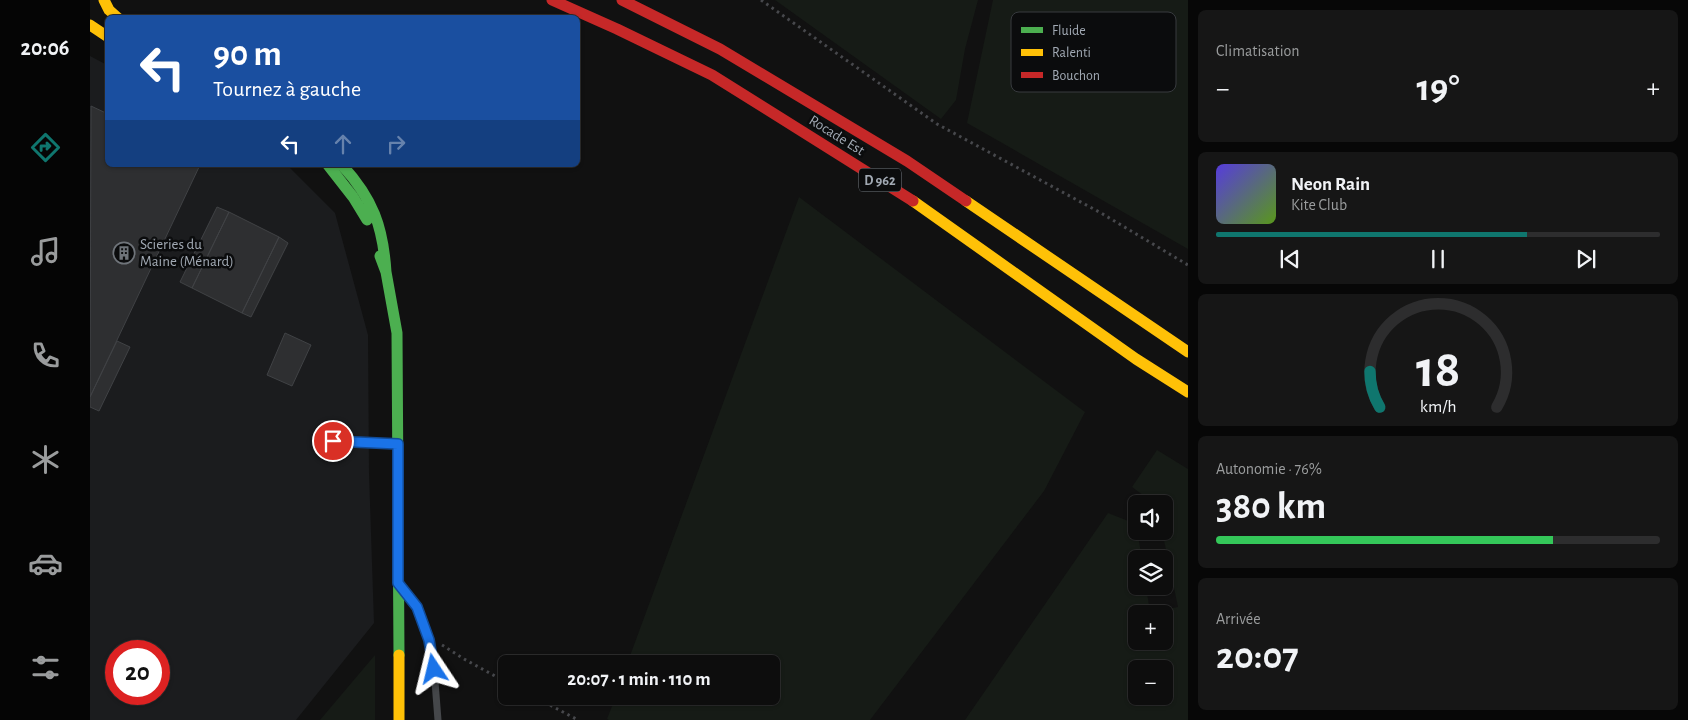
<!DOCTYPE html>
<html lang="fr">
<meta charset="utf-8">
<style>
:root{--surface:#0d0d0d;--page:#161616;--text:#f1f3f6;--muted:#9a9c9d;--line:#2d2d2e;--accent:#0f766e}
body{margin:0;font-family:"Alegreya Sans",sans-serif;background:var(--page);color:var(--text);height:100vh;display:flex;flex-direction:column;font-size:19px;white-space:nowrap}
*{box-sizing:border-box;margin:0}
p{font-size:16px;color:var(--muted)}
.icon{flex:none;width:28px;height:28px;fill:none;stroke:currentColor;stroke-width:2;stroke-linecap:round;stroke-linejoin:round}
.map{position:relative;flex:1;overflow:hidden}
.side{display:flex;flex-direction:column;gap:10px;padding:10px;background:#070707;width:500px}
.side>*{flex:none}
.guide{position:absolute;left:15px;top:15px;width:475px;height:152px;border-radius:8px;box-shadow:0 1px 4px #0004,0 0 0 1px var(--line);background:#1a4fa0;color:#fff;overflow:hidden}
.controls{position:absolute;left:1038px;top:495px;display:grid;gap:10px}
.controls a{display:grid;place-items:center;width:45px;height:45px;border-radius:8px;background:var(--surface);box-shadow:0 1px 4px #0004,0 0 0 1px var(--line);font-size:25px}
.speed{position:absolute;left:15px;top:640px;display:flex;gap:10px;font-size:25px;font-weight:700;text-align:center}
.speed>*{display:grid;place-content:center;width:65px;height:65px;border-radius:50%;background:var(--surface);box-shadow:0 1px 4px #0004,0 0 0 1px var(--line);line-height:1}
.speed .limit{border:8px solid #d22;background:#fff;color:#111}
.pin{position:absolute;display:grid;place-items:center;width:42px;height:42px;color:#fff;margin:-21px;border:2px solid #fff;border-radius:50%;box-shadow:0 1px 5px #0007}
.me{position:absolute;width:55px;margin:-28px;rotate:350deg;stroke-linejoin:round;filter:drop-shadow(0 0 4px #0008)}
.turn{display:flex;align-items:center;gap:18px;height:105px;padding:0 25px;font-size:22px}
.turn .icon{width:65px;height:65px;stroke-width:2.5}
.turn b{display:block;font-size:35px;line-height:42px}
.lanes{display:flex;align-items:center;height:48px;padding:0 25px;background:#0003;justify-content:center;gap:25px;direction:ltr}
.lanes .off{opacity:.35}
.big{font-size:38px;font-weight:700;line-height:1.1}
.side .widget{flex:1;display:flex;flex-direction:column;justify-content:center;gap:8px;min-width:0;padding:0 18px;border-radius:8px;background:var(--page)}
.side .dial{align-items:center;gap:0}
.dial svg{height:130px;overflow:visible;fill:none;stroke:var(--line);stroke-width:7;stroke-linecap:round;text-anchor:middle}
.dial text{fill:var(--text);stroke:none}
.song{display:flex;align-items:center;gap:15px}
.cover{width:60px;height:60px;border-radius:8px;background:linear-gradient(135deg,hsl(250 70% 55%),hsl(90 70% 35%))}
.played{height:5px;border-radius:2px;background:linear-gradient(90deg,var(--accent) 70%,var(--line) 70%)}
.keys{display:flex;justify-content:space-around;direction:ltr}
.heat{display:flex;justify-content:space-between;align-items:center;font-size:28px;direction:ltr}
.charge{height:8px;border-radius:4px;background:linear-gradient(90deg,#34c759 76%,var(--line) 0)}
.trip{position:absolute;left:408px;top:655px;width:282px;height:50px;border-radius:8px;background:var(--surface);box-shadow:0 1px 4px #0004,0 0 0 1px var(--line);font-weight:700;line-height:50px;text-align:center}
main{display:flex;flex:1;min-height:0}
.dock{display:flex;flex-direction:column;width:90px;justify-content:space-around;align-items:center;background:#050505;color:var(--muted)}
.dock .icon{width:35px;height:35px}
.dock .on{color:var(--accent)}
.dock b{font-size:22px;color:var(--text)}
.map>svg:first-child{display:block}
</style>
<main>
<nav class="dock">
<b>20:06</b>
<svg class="icon on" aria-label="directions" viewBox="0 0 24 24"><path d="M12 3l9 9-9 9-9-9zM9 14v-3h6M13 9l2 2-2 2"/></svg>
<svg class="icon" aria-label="music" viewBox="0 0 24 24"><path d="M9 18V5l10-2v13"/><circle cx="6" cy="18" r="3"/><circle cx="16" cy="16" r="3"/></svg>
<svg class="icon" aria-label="phone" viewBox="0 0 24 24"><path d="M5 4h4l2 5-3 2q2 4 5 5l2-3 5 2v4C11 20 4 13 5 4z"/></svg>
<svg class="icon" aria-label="climate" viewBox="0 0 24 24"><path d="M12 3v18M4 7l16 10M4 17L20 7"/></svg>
<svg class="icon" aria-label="car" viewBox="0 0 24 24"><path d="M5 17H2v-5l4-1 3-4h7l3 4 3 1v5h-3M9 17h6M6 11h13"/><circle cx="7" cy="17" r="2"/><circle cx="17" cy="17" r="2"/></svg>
<svg class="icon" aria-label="filters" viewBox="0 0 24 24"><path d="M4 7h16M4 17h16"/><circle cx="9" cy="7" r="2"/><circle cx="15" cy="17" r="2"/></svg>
</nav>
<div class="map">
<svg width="1098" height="720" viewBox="0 0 1098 720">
<rect width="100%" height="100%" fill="#111"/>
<path fill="#1b1c1e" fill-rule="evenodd" d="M0 56 17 65 18 165H197L245 213 278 335 279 473 284 623 206 720H0ZM26 651H69V694H26Z"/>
<path fill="#161b16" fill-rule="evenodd" d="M685 0H888L875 49 866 100 851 119Z
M903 0H1098V249L877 123Z
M709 197 995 412 954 491 780 720H519L517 719 526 696H681V664H537Z
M1067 450 1098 469V720H875L1018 513 1046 524 1052 559H1046V586H1056L1060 612 1088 607 1072 531H1074V504H1065L1042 487ZM1046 614H1074V641H1046ZM1046 669H1074V696H1046Z
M285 655V720H230Z"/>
<path fill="#2e2f31" stroke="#404245" d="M1 106 18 114V165H110L0 397Z
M127 207 139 212 102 288 90 282Z
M139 212 189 237 152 313 102 288Z
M189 237 198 243 161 317 152 313Z
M195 333 221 345 202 386 177 375Z
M27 341 40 347 9 411 0 407V397Z"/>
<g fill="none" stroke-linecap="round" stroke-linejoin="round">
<path stroke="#47484c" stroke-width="3" stroke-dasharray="2.5 4" stroke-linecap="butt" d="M671 0 847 124 1011 213 1098 265
M352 645 374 659 416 682
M443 696 488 720"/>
<path stroke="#45474a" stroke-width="7" d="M243 441 305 444
M312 588 327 607 339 640 344 669 348 720"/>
<path stroke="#4caf50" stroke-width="11" d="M238 165 263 197 277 220
M252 165C283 199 293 226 296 272
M290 256 296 272 307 333 309 655"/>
<path stroke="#ffc107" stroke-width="11" d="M14 0 19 10 28 18
M0 25 18 37
M823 201 1046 359 1098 392
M876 201 1098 352
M309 655V720"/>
<path stroke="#c62828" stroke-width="11" d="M462 0 527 29 622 75 823 201
M532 0 630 49 817 161 876 201"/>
</g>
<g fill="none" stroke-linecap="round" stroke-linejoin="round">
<g stroke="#114b97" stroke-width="12">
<path id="route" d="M243 441 308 444V583L327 607 339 640 344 669"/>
</g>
<use href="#route" stroke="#1a73e8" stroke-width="9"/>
</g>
<defs>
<g id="building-ring" transform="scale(1.125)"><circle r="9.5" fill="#0b0c0d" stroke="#6f747a" stroke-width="1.5"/><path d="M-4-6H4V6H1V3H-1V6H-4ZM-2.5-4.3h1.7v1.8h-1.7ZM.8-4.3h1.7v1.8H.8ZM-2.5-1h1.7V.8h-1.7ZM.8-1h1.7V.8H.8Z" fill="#6f747a"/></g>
</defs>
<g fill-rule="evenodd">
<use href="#building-ring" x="34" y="253"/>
</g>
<g text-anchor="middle" stroke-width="5" stroke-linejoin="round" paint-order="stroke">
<rect fill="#0b0c0d" stroke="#747a81" stroke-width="1" x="769" y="168.5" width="42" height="23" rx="4"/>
<g font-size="14" font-weight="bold" fill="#a1a9b3">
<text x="790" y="185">D 962</text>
</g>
<g font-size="15" fill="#a1a9b3" stroke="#0b0c0d">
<text transform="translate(747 135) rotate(32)" y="5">Rocade Est</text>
</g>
<g font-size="15" fill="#a1a9b3" stroke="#0b0c0d" text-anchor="start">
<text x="50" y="249">Scieries du<tspan x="50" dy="17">Maine (Ménard)</tspan></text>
</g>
</g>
<rect x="921" y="12" width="165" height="80" rx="8" fill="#0b0c0d" stroke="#383b3f" stroke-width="1"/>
<rect x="931" y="27" width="22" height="6" fill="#4caf50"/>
<rect x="931" y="49" width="22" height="7" fill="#ffc107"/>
<rect x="931" y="72" width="22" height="6" fill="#c62828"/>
<g font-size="14" fill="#a1a9b3">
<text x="962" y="35">Fluide</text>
<text x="962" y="57">Ralenti</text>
<text x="962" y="80">Bouchon</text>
</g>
</svg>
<div class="controls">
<a><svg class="icon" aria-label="sound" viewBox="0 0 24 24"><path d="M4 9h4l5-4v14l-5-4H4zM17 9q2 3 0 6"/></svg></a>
<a><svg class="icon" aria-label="layers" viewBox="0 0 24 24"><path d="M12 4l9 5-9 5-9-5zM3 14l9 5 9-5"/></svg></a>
<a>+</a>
<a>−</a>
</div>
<div class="speed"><div class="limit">20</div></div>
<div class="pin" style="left:243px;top:441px;background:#d93025"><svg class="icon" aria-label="arrive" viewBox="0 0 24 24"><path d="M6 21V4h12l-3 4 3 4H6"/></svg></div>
<svg class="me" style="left:344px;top:669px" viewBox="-20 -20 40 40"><path d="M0-17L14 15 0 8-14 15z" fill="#1a73e8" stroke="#fff" stroke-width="4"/></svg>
<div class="trip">20:07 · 1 min · 110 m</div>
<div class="guide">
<div class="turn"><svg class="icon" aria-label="left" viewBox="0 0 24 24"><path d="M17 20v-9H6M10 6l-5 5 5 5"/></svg><div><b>90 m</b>Tournez à gauche</div></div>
<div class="lanes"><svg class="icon" aria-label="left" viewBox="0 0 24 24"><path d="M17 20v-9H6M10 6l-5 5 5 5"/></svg><svg class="icon off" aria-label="ahead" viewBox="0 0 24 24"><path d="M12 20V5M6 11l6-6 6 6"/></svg><svg class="icon off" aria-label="right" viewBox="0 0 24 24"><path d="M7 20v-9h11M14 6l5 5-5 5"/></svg></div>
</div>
</div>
<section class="side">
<div class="widget"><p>Climatisation</p>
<div class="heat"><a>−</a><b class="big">19°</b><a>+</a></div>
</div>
<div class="widget">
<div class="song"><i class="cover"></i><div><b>Neon Rain</b><p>Kite Club</p></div></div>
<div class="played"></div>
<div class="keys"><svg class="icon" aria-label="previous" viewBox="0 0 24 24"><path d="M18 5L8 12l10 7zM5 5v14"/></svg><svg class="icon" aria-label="pause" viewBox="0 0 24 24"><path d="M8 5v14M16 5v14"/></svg><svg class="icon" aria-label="next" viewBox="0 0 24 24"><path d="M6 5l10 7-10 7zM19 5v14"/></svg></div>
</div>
<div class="widget dial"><svg viewBox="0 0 100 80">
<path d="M14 69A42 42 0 1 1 86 69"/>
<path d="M14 69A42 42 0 0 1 8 47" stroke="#0f766e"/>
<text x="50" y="56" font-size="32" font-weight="700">18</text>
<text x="50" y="72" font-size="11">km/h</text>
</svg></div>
<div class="widget"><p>Autonomie · 76%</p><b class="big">380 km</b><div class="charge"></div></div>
<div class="widget"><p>Arrivée</p><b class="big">20:07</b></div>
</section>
</main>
